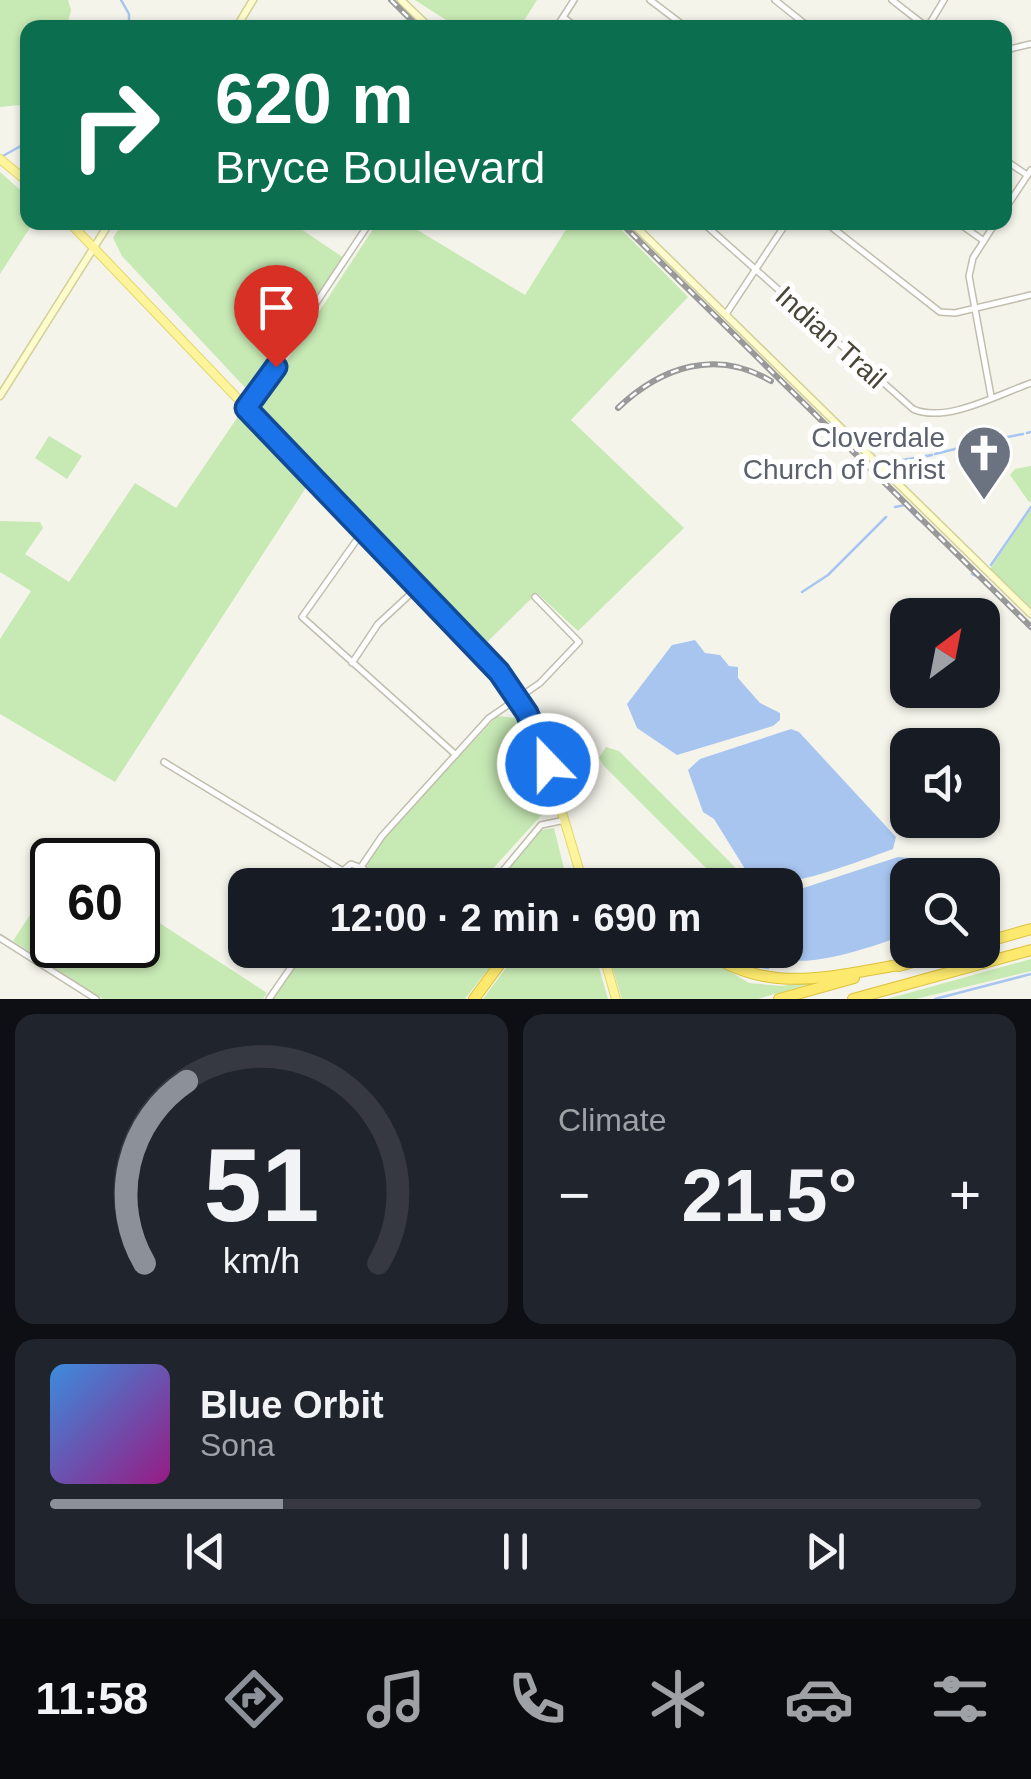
<!DOCTYPE html>
<meta charset="utf-8">
<style>
:root{--surface:#171b24;--page:#20242c;--text:#f1f3f6;--muted:#9ea1a6;--line:#363941;--accent:#8c9099}
body{margin:0;font-family:Arial,sans-serif;background:var(--page);color:var(--text);height:100vh;display:flex;flex-direction:column;font-size:38px;white-space:nowrap}
*{box-sizing:border-box;margin:0}
p{font-size:32px;color:var(--muted)}
.icon{flex:none;width:55px;height:55px;fill:none;stroke:currentColor;stroke-width:2;stroke-linecap:round;stroke-linejoin:round}
.map{position:relative;height:999px;overflow:hidden}
.panel{display:flex;flex-direction:column;gap:15px;padding:15px;background:#0d0f14;flex:1}
.panel>*{flex:none}
.hud{position:absolute;left:20px;top:20px;width:992px;height:210px;border-radius:20px;box-shadow:0 2px 8px #0004;background:#0b6e4f;color:#fff;overflow:hidden}
.needle{width:65px;rotate:32deg}
.fabs{position:absolute;left:890px;top:598px;display:grid;gap:20px}
.fabs a{display:grid;place-items:center;width:110px;height:110px;border-radius:20px;background:var(--surface);box-shadow:0 2px 8px #0004;font-size:50px}
.speed{position:absolute;left:30px;top:838px;display:flex;gap:20px;font-size:50px;font-weight:700;text-align:center}
.speed>*{display:grid;place-content:center;width:130px;height:130px;border-radius:50%;background:var(--surface);box-shadow:0 2px 8px #0004;line-height:1}
.speed .limit{border:5px solid #111;border-radius:15px;background:#fff;color:#111}
.pin{position:absolute;display:grid;place-items:center;width:85px;height:85px;color:#fff;margin:-102px -42px;border-radius:50% 50% 50% 0;rotate:-45deg;box-shadow:0 0 10px #0007}
.pin .icon{rotate:45deg}
.me{position:absolute;width:110px;margin:-55px;rotate:338deg;stroke-linejoin:round;filter:drop-shadow(0 0 8px #0008)}
.turn{display:flex;align-items:center;gap:35px;height:210px;padding:0 30px;font-size:45px}
.turn .icon{width:130px;height:130px;stroke-width:2.5}
.turn b{display:block;font-size:70px;line-height:85px}
.big{font-size:75px;font-weight:600;line-height:1.1}
.panel .card{flex:1;display:flex;flex-direction:column;justify-content:center;gap:15px;min-width:0;padding:0 35px;border-radius:20px;background:var(--page)}
.panel .dial{align-items:center;gap:0}
.dial svg{height:260px;overflow:visible;fill:none;stroke:var(--line);stroke-width:7;stroke-linecap:round;text-anchor:middle}
.dial text{fill:var(--text);stroke:none}
.song{display:flex;align-items:center;gap:30px}
.cover{width:120px;height:120px;border-radius:15px;background:linear-gradient(135deg,hsl(210 70% 55%),hsl(310 70% 35%))}
.played{height:10px;border-radius:5px;background:linear-gradient(90deg,var(--accent) 25%,var(--line) 25%)}
.keys{display:flex;justify-content:space-around;direction:ltr}
.heat{display:flex;justify-content:space-between;align-items:center;font-size:55px;direction:ltr}
.panel .tiles{flex:1;display:grid;gap:15px;grid-template-columns:1fr 1fr}
.card:last-child{grid-column:span 2}
.trip{position:absolute;left:228px;top:868px;width:575px;height:100px;border-radius:20px;background:var(--surface);box-shadow:0 2px 8px #0004;font-weight:600;line-height:100px;text-align:center}
.menu{display:flex;height:160px;justify-content:space-around;align-items:center;background:#090b0e;color:var(--muted)}
.menu .icon{width:70px;height:70px}
.menu .selected{color:var(--accent)}
.menu b{font-size:45px;color:var(--text)}
.map>svg:first-child{display:block}
</style>
<div class="map">
<svg width="1031" height="999" viewBox="0 0 1031 999">
<rect width="100%" height="100%" fill="#f5f4eb"/>
<path fill="#c7e9b4" d="M0 0H68L71 10 67 27 28 28 27 93 20 105 0 107Z
M415 0H537L520 27H457Z
M0 172 27 196 28 222 33 223 0 274Z
M122 223H292L344 258 251 394 122 256 113 238Z
M377 223H406L525 295 570 223H615L688 297 571 420 684 528 578 631 537 593 483 646 259 403Z
M239 415 307 486 115 782 0 714V639L31 591 0 572V521L40 522 43 528 25 554 69 582 135 483 176 508Z
M49 436 82 456 67 479 35 458Z
M1031 466V501L1029 502 1010 475 1015 469Z
M1031 509V608L990 569Z
M497 716 516 718 530 747 548 808 478 885H370L367 862 384 836Z
M606 747 619 751 730 862 739 872 736 884 724 885 715 877 604 766 599 758Z
M554 828 568 885H495L541 830Z
M52 881V945H138V909L267 993 263 999H103L13 941Z
M307 950H503L465 999H273Z
M519 950H594L608 999H483Z
M607 950H695L749 983 782 986 826 979 758 999H622Z
M1031 959V971L916 999H887Z"/>
<path fill="#a8c5f0" d="M695 640 705 653 720 655 729 666 738 667V678L760 703 780 713V720L773 726 677 755 637 728 627 704 672 645Z
M791 729 799 732 896 837 893 849C851 864 800 885 755 885L714 819 703 812 688 770 700 759Z
M898 857 919 859 931 875H908L907 934C877 945 800 974 773 954L771 950H785V894Z"/>
<g fill="none" stroke-linecap="round" stroke-linejoin="round">
<path stroke="#a8c5f0" stroke-width="2.5" d="M121 0 129 14V28
M1 157 28 142
M1027 433 1031 432
M1007 437 1023 434
M969 446 1000 439
M935 454 963 447
M891 462 932 455
M895 507 905 505 919 520
M991 565 1031 507
M972 574 979 577
M802 592 828 575 886 517
M754 950 752 965 768 968
M935 999 1031 974"/>
<g stroke="#c1bead" stroke-width="8">
<path id="street" d="M650 0 687 28
M775 0 810 28
M892 0 928 28
M563 17 577 28
M556 28 574 0
M927 28 944 0
M1005 50 1031 44
M1005 160 1027 175
M1005 209 1031 170
M702 222 913 409C946 424 999 394 1031 383
M825 222 940 312 955 313 1031 295
M957 222 984 241
M726 314 787 222
M991 396 969 276 973 258 996 222
M247 407 370 222
M363 531 302 617 456 755
M352 663 378 624 418 587
M164 762 341 870
M361 867 382 836 489 718 540 683 579 642 535 597
M340 885V873L351 864 364 869 365 885
M491 885 541 825 565 820
M0 938 96 999
M269 999 303 950"/>
</g>
<g stroke="#d4d09a" stroke-width="9">
<path id="secondary" d="M401 0 430 28
M236 28 253 0
M631 222 1031 614
M0 396 110 222"/>
</g>
<g stroke="#e3d76a" stroke-width="10">
<path id="primary" d="M0 159 28 182
M69 222 499 672 540 739 581 876
M602 950 616 999"/>
</g>
<g stroke="#ddc13d" stroke-width="12">
<path id="highway" d="M581 875 590 885
M982 943 1031 929
M705 950C767 997 835 975 905 964
M899 966 956 950
M474 999 510 950
M779 999 854 978
M853 999 1031 950"/>
</g>
<use href="#street" stroke="#fff" stroke-width="5"/>
<use href="#secondary" stroke="#fefccc" stroke-width="6"/>
<use href="#primary" stroke="#fdf49c" stroke-width="8"/>
<use href="#highway" stroke="#fce96e" stroke-width="10"/>
<g stroke="#999" stroke-width="6">
<path id="rail" d="M391 0 419 28
M620 222 1031 627
M618 408C661 367 716 348 771 381"/>
</g>
<use href="#rail" stroke="#fff" stroke-width="2.5" stroke-dasharray="8" stroke-linecap="butt"/>
</g>
<g fill="none" stroke-linecap="round" stroke-linejoin="round">
<g stroke="#114b97" stroke-width="25">
<path id="route" d="M276 367 246 408 499 672 527 713 548 764"/>
</g>
<use href="#route" stroke="#1a73e8" stroke-width="18"/>
</g>
<defs>
<g id="church-pin" transform="scale(2.875)"><path d="M0 17L-7.5 6A9.5 9.5 0 1 1 7.5 6Z" fill="#6b7280" stroke="#fff"/><path d="M-1.2-6h2.4v3.5h3.3v2.4h-3.3V6h-2.4V-.1h-3.3v-2.4h3.3Z" fill="#fff"/></g>
</defs>
<g fill-rule="evenodd">
<use href="#church-pin" x="984" y="453"/>
</g>
<g text-anchor="middle" stroke-width="10" stroke-linejoin="round" paint-order="stroke">
<g font-size="28" fill="#494638" stroke="#fff">
<text transform="translate(831 337) rotate(42)" y="10">Indian Trail</text>
</g>
<g font-size="28" fill="#5b616d" stroke="#fff" text-anchor="end">
<text x="945" y="447">Cloverdale<tspan x="945" dy="32">Church of Christ</tspan></text>
</g>
</g>
</svg>
<div class="fabs">
<a><svg class="needle" viewBox="-14 -14 28 28"><path d="M0-13l5 13h-10z" fill="#e53935"/><path d="M0 13l5-13h-10z" fill="#9ea1a6"/></svg></a>
<a><svg class="icon" aria-label="sound" viewBox="0 0 24 24"><path d="M4 9h4l5-4v14l-5-4H4zM17 9q2 3 0 6"/></svg></a>
<a><svg class="icon" aria-label="search" viewBox="0 0 24 24"><circle cx="10" cy="10" r="6"/><path d="M15 15l6 6"/></svg></a>
</div>
<div class="speed"><div class="limit">60</div></div>
<div class="pin" style="left:276px;top:367px;background:#d93025"><svg class="icon" aria-label="arrive" viewBox="0 0 24 24"><path d="M6 21V4h12l-3 4 3 4H6"/></svg></div>
<svg class="me" style="left:548px;top:764px" viewBox="-20 -20 40 40"><circle r="17" fill="#1a73e8" stroke="#fff" stroke-width="3"/><path d="M0-11L8 9 0 5-8 9z" fill="#fff"/></svg>
<div class="trip">12:00 · 2 min · 690 m</div>
<div class="hud">
<div class="turn"><svg class="icon" aria-label="right" viewBox="0 0 24 24"><path d="M7 20v-9h11M14 6l5 5-5 5"/></svg><div><b>620 m</b>Bryce Boulevard</div></div>
</div>
</div>
<section class="panel">
<div class="tiles">
<div class="card dial"><svg viewBox="0 0 100 80">
<path d="M14 69A42 42 0 1 1 86 69"/>
<path d="M14 69A42 42 0 0 1 27 13" stroke="#8c9099"/>
<text x="50" y="56" font-size="32" font-weight="700">51</text>
<text x="50" y="72" font-size="11">km/h</text>
</svg></div>
<div class="card"><p>Climate</p>
<div class="heat"><a>−</a><b class="big">21.5°</b><a>+</a></div>
</div>
<div class="card">
<div class="song"><i class="cover"></i><div><b>Blue Orbit</b><p>Sona</p></div></div>
<div class="played"></div>
<div class="keys"><svg class="icon" aria-label="previous" viewBox="0 0 24 24"><path d="M18 5L8 12l10 7zM5 5v14"/></svg><svg class="icon" aria-label="pause" viewBox="0 0 24 24"><path d="M8 5v14M16 5v14"/></svg><svg class="icon" aria-label="next" viewBox="0 0 24 24"><path d="M6 5l10 7-10 7zM19 5v14"/></svg></div>
</div>
</div>
</section>
<nav class="menu">
<b>11:58</b>
<svg class="icon selected" aria-label="directions" viewBox="0 0 24 24"><path d="M12 3l9 9-9 9-9-9zM9 14v-3h6M13 9l2 2-2 2"/></svg>
<svg class="icon" aria-label="music" viewBox="0 0 24 24"><path d="M9 18V5l10-2v13"/><circle cx="6" cy="18" r="3"/><circle cx="16" cy="16" r="3"/></svg>
<svg class="icon" aria-label="phone" viewBox="0 0 24 24"><path d="M5 4h4l2 5-3 2q2 4 5 5l2-3 5 2v4C11 20 4 13 5 4z"/></svg>
<svg class="icon" aria-label="climate" viewBox="0 0 24 24"><path d="M12 3v18M4 7l16 10M4 17L20 7"/></svg>
<svg class="icon" aria-label="car" viewBox="0 0 24 24"><path d="M5 17H2v-5l4-1 3-4h7l3 4 3 1v5h-3M9 17h6M6 11h13"/><circle cx="7" cy="17" r="2"/><circle cx="17" cy="17" r="2"/></svg>
<svg class="icon" aria-label="filters" viewBox="0 0 24 24"><path d="M4 7h16M4 17h16"/><circle cx="9" cy="7" r="2"/><circle cx="15" cy="17" r="2"/></svg>
</nav>
